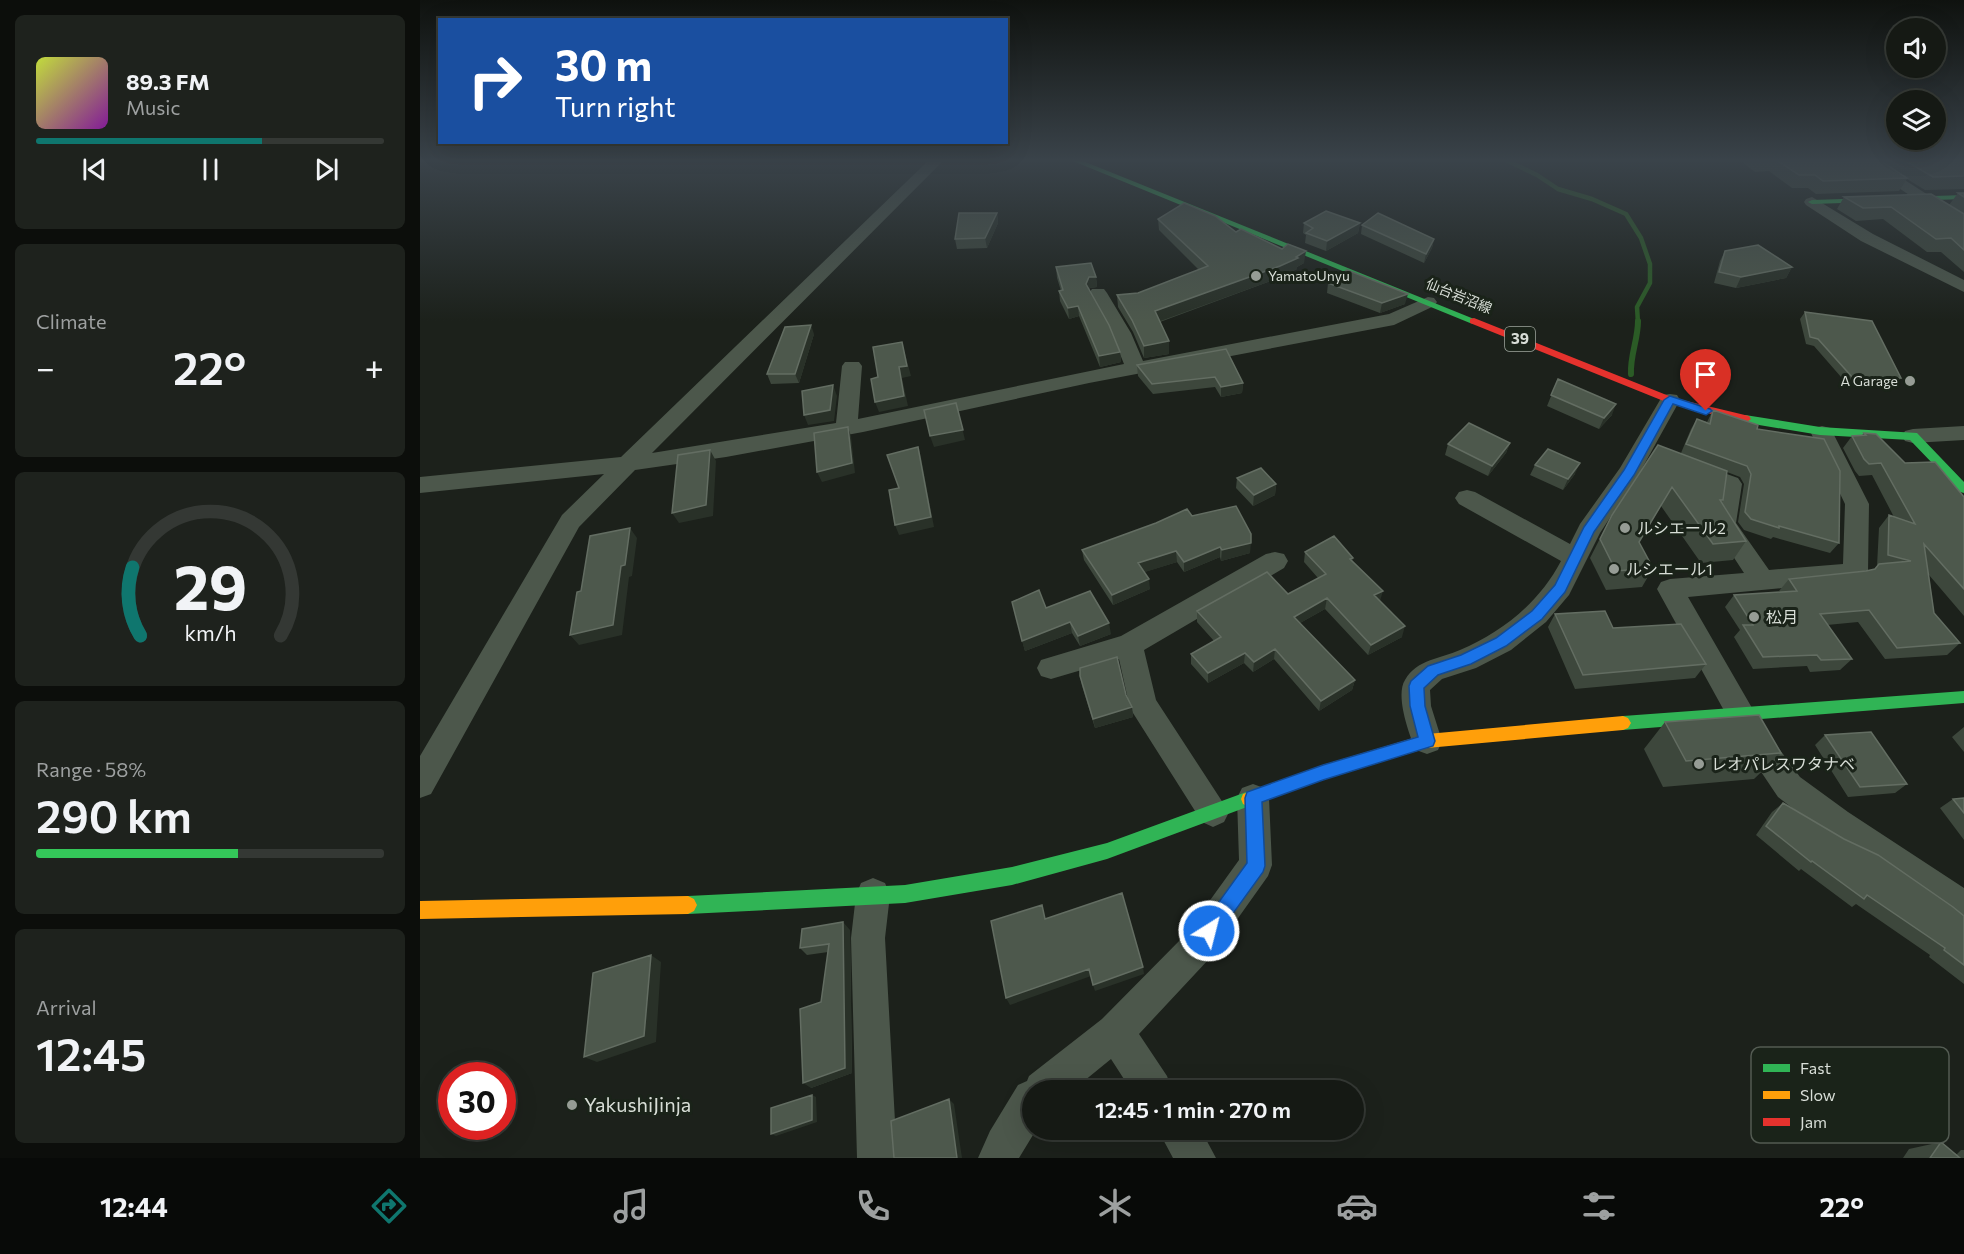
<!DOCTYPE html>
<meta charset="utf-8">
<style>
:root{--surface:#151914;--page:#1e221d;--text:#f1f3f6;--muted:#9da0a0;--line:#343834;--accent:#0f766e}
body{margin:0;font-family:Commissioner,"Noto Sans JP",sans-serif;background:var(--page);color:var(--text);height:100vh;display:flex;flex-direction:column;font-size:22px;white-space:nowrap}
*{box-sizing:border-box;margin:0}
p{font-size:20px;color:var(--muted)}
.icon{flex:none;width:33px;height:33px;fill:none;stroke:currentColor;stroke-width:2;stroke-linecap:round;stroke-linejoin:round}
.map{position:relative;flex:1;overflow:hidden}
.sheet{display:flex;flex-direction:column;gap:15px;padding:15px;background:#0c0e0b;width:420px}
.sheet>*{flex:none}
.banner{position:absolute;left:18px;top:18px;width:570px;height:126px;border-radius:0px;box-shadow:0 6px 24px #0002,0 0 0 2px var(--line);background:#1a4fa0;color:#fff;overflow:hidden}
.tools{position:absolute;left:1466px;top:18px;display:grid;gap:12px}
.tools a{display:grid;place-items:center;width:60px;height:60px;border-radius:50%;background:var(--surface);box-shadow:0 6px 24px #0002,0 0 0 2px var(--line);font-size:30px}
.speed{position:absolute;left:18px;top:1062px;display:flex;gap:12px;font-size:30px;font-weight:700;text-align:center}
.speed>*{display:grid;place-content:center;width:78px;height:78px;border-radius:50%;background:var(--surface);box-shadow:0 6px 24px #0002,0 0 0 2px var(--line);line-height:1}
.speed .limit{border:9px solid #d22;background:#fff;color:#111}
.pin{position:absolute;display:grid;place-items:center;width:51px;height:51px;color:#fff;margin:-62px -26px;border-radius:50% 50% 50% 0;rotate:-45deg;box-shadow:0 0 6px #0007}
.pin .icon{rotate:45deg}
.me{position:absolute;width:66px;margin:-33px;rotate:36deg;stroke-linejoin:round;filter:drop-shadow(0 0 4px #0008)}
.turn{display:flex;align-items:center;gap:21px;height:126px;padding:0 18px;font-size:27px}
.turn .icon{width:78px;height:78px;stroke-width:2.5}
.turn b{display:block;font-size:42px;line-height:51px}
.big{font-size:45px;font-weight:600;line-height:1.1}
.sheet .tile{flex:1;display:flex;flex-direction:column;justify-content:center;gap:9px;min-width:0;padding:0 21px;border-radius:9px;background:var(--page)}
.sheet .dial{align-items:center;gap:0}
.dial svg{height:156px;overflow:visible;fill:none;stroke:var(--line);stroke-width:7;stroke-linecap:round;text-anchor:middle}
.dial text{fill:var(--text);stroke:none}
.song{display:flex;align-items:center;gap:18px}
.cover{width:72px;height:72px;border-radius:9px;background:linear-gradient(135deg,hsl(70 70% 55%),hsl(290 70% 35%))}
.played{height:6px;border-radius:3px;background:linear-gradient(90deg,var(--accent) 65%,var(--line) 65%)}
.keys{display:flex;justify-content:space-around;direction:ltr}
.heat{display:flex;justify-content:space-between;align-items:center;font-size:33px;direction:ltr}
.charge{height:9px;border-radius:4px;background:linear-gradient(90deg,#34c759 58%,var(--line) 0)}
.trip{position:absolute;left:602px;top:1080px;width:342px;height:60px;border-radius:30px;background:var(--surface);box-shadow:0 6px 24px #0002,0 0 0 2px var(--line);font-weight:600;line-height:60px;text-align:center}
.tab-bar{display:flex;height:96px;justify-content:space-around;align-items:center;background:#080a08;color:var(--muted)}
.tab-bar .icon{width:42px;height:42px}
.tab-bar .active{color:var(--accent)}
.tab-bar b{font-size:27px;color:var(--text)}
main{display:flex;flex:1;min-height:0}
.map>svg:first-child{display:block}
</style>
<main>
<section class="sheet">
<div class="tile">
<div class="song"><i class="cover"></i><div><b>89.3 FM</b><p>Music</p></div></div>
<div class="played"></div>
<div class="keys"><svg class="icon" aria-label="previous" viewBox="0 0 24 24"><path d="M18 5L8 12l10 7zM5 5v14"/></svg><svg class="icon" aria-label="pause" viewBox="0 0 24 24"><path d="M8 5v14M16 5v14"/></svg><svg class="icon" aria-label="next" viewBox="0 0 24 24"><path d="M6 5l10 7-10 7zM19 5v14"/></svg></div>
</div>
<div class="tile"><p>Climate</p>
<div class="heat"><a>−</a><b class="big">22°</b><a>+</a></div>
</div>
<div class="tile dial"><svg viewBox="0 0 100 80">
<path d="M14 69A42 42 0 1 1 86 69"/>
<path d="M14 69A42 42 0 0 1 10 34" stroke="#0f766e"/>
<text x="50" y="56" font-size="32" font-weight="700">29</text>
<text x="50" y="72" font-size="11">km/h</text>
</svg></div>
<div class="tile"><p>Range · 58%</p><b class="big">290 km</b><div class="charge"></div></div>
<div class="tile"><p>Arrival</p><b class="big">12:45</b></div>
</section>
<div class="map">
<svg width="1544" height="1158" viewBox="0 0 1544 1158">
<rect width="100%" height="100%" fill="#1c211b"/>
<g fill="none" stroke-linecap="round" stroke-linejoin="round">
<path stroke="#2b5b26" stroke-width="4.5" d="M1084 159 1117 175 1138 189 1172 199 1206 214 1221 238 1230 264V283L1217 307 1218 323"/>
<path stroke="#2b5b26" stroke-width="6" d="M1211 374C1210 355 1218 340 1218 321"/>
<path fill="#4c574b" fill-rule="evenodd" d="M510 159H525L232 453 416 423 422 366 425 362H439L442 366 438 419 704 364 692 334 669 293 672 289H684L687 293 711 333 723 361 969 314 1008 297 1014 298 1017 302 1014 306 974 325 669 383 443 432 306 457 215 470 159 527 11 794 0 798V756L142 515 184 474 0 493V477L201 457Z
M1436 159H1452L1544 218V230L1538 228Z
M1392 197 1453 234 1544 280V292L1441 241 1386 205 1384 202 1386 199Z
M1250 394 1257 395 1260 400 1220 472 1180 533 1149 595 1126 622 1091 650 1056 668 1022 679 1010 690 1011 706 1022 741 1018 750 1007 754 996 750C989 735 975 695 985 680 997 659 1020 659 1040 650 1082 632 1119 603 1141 561L1039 504 1035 498 1039 492 1047 490 1055 492 1150 544 1160 524 1200 468 1240 400 1243 395Z
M1402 426 1410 428 1413 433 1449 504 1448 572 1444 579 1435 581 1268 597 1343 727 1380 777 1428 812 1544 888V925L1532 920 1406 834 1358 797 1323 745 1237 589 1241 582 1250 579 1324 573 1292 524 1298 488 1265 475 1262 470 1265 465 1273 462 1318 478 1322 484 1316 523 1349 570 1423 564 1425 504 1391 433 1394 428Z
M1544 426V440L1493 443 1485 441 1482 436 1485 431 1493 429Z
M855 552 864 554 868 561 864 568 724 650 736 700 809 812 804 822 793 827 782 822 713 713 709 704 699 659 631 679 621 676 617 668 621 660 701 636 846 554Z
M833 784 844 788 849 798 852 865 848 876 789 959 719 1034 747 1076 752 1090H711L691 1059 653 1090H612V1130H616L599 1158H558L570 1131 598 1085 607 1081 609 1076 682 1019 765 935 819 860 817 798 822 788Z
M453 878 465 883 470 895 465 938 477 1158H437L431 938 436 895 441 883Z
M738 1130H781L796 1158H753Z"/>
<path fill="#30b455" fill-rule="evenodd" d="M648 159H658L1059 321 1054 324 1050 323Z
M1544 195V199L1392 204 1388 202 1392 200Z
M1325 415 1400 427 1497 433 1544 482V493L1540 492 1490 440 1400 435 1321 422V416Z
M1544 691V703L1203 730 1198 728 1195 723 1198 718 1203 716Z
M829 791 835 794 837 799 835 804 687 859 592 885 485 903 268 914 262 911 259 905 262 899 268 896 485 885 592 867 687 843Z"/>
<path fill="#ff9f0a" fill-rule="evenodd" d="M1203 716 1208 718 1211 723 1208 728 1203 730 1007 748 903 779 829 807 823 804 821 799 823 794 903 765 1007 734Z
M268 896 274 899 277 905 274 911 268 914 0 919V901Z"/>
<path fill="#e5322d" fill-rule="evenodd" d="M1054 318 1254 398 1329 416 1331 419 1325 423 1246 402 1050 323V319Z"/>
</g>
<path fill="#3d473c" d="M1318 159H1544V189L1505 190 1487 179 1479 191 1396 194 1388 188H1372L1349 171 1335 172Z
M1538 193H1544V272L1521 252H1507L1463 219 1436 221 1417 209 1424 197 1529 205Z
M577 213 578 223 567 248 537 249 535 239Z
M738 219 816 232 884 263 877 267V269L859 278 740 322 749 354 724 358 713 332 698 307 697 295 718 293 779 270 739 230Z
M884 223H940L938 233 906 251 885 243 886 235 883 233Z
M942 225 1014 239 1012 248 1004 263 941 234Z
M1305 251 1372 267 1366 278 1316 288 1294 283 1300 261Z
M636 267 676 277 677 287 670 288 669 290 700 352 701 362 680 367 659 316 649 319 640 301 639 291H641L637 278Z
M908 283 985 304 960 313 907 293Z
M1385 312 1481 378 1475 385H1428L1394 346 1386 344 1380 319Z
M394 334 379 383 351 384 347 374Z
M806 349 823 383 822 393 801 397 795 387 733 394 718 376 717 365Z
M1138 379 1192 415 1179 429 1127 406Z
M1293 410 1337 429 1419 543 1410 553 1353 537 1351 539 1324 530 1318 522 1324 484 1320 477 1307 472 1303 500 1302 502 1326 541 1313 560 1281 563 1241 506 1219 543 1233 568 1222 587 1186 590 1170 558 1192 515 1261 453 1271 429 1277 419 1287 422Z
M1444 433 1485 463 1544 497V616L1509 575 1514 613 1540 643 1527 655 1465 659 1438 622 1407 625 1432 659 1420 670 1390 672 1387 666 1333 669 1314 637 1320 630 1305 607 1314 595 1360 592 1359 591 1369 579 1446 571 1454 569 1457 566 1459 528 1469 515 1474 517 1452 475 1439 476 1435 471 1423 448 1432 436 1442 435Z
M1090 443 1086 453 1068 476 1025 455 1028 444Z
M1115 465 1155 474 1143 490 1110 475Z
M817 478 856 484 855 495 833 506 816 488Z
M772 516 830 553 801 561 800 557 764 572 757 562 724 572 730 589 693 605 664 560 662 550Z
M885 552 933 558 932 561 960 601 982 637 948 655 905 609 880 623 935 680 932 690 899 711 854 659 833 672 824 663 788 683 771 664V654L794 641 777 622V611L868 594 898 578 884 562Z
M592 602 626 608 691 634 660 646 652 633 605 651Z
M1135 614 1193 628 1286 664 1275 678 1155 689 1128 627Z
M660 676 706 695 712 707 713 717 675 728 662 686Z
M1245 722 1361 753 1334 779 1243 787 1224 749Z
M1544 727V752L1532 737Z
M1405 735 1487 784 1475 793 1428 797 1395 745Z
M1544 798V840L1520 808 1533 799Z
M1363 803 1544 916V984L1509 957 1510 955 1436 904 1432 907 1381 869 1379 871 1336 835 1352 812Z
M430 930 432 1073 391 1088 408 952 387 955 380 948Z
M1521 1142 1536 1155 1541 1150H1544V1158H1483L1489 1149Z"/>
<path fill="#293128" d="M577 213 578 223 567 248 565 238Z
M940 223 938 233 906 251 907 241Z
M1014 239 1012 248 1004 263 1006 254Z
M886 251 884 263 877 267V269L859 278 735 323V311L876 257Z
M1372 267 1366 278 1316 288 1321 277Z
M669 277H676L677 287 670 288 667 294 666 284Z
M988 294 985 304 960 313 962 303Z
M658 306 659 316 649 319 648 308Z
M391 325 394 334 379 383 375 374Z
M749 341V354L724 358V346Z
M482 342 491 376 482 378 488 406 459 412 455 402 479 367Z
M700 352 701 362 680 367 679 356Z
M823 383 822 393 801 397V387Z
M413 385 417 396 414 421 388 425 384 415Z
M1196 404 1192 415 1179 429 1184 418Z
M539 414 545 440 514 447 510 436Z
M428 427 431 436 435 473 402 482 397 472Z
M1090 443 1086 453 1068 476 1072 466Z
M498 447 501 457 514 527 479 535 475 525Z
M290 450 296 461 293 516 259 523 252 513Z
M1160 463 1155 474 1143 490 1148 479Z
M856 484 855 495 833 506 834 495Z
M210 528 217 538 212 576 209 577 202 635 159 645 150 635 201 566Z
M831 543 830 553 801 561 802 550Z
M800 547V557L764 572V562Z
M756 551 757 562 719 574 718 563Z
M729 579 730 589 693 605 692 595Z
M963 591 960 601 954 595Z
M907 598 905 609 873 627 874 617Z
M650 622 652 633 605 651 602 641Z
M689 623 691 634 660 646 658 636Z
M985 626 982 637 948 655 951 645Z
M855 649 854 659 833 672 834 662Z
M825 653 824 663 788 683V673Z
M935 680 932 690 899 711 901 701Z
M712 707 713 717 675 728 673 719Z
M423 922 430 930 432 1073 391 1088 383 1083Z
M231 955 241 962 236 1042 177 1062 164 1057Z
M723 967 724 974 675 991 673 985Z
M669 969 671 976 590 1005 586 998Z
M392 1095 396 1097 397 1122 356 1136 351 1134Z
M529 1099 534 1104 542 1158H537Z"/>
<path fill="#4d584c" stroke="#636d62" stroke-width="1.5" d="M1355 159H1458L1487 178 1403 181 1395 175H1379Z
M1482 159H1544V176L1513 177Z
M1538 193H1544V197Z
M1511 194 1544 214V250L1531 238 1516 239 1471 207 1443 208 1424 197Z
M764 203 795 216 816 232 821 229 862 249 868 244 886 251 876 257 878 258 860 266 735 311 749 341 724 346 712 320 697 295 718 293 788 266 738 219Z
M906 211 940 223 907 241 886 233 893 228 884 223Z
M539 213H577L565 238 535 239Z
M958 213 1014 239 1006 254 942 225Z
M1338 245 1372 267 1321 277 1299 272 1305 251Z
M671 263 676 277H669L666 284 689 325 700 352 679 356 658 306 648 308 639 291 643 290 636 267Z
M927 270 988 294 962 303 908 283Z
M1385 312 1452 321 1481 378H1433L1398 339 1390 337Z
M391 325 375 374H347L365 327Z
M482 342 487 366 479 367 484 396 455 402 451 379 458 377 453 347Z
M806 349 823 383 801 387 795 377 732 384 717 365Z
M1138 379 1196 404 1184 418 1131 395Z
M413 385 410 410 384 415 382 391Z
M536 403 543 430 510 436 504 410Z
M1293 410 1338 425 1337 429 1404 439 1420 471 1419 543 1359 526V528L1331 519 1325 512 1331 474 1327 466 1266 444 1277 419 1290 424Z
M1049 423 1090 443 1072 466 1028 444Z
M428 427 432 463 397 472 394 433Z
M1444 433 1456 434 1485 463 1515 462 1544 497V589L1504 544 1514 613 1540 643 1477 648 1449 610 1400 614 1432 659 1401 660 1397 655 1343 657 1323 625H1333L1314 595 1377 591 1369 579 1446 571 1455 569 1459 564 1491 561 1468 555 1469 515 1495 524 1461 463 1449 464 1444 459 1432 436 1446 435Z
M1238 445 1307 471 1303 500H1300L1326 541 1293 544 1252 487 1219 542 1233 568 1196 571 1180 539 1192 515Z
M498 447 511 517 475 525 469 490 479 488 467 455Z
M1128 449 1160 463 1148 479 1115 465Z
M290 450 286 505 252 513 258 455Z
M841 468 856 484 834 495 817 478Z
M816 506 831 534V543L802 550 800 547 764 562 756 551 718 563 729 579 692 595 662 550 736 523 767 509 772 516Z
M210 528 205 565 201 566 193 625 150 635 157 592 161 591 170 536Z
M914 536 933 558 930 559 963 591 954 595 985 626 951 645 907 598 874 617 935 680 901 701 855 649 834 662 825 653 788 673 771 654 801 637 777 611 847 572 868 594 906 574 885 552Z
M619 590 626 608 670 591 689 623 658 636 650 622 602 641 592 602Z
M1185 611 1193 628 1261 624 1286 664 1163 675 1135 614Z
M697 657 706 695 712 707 673 719 660 676V668Z
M1339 715 1361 753 1266 761 1245 722Z
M1451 732 1487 784 1440 787 1405 735Z
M1544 798V813L1533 799Z
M1363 803 1424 839 1458 855 1533 907 1544 916V965L1524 950 1525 948 1447 895 1444 899 1392 861 1391 862 1346 826Z
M702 893 723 967 673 985 669 969 586 998 571 921 622 905 625 919Z
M423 922 425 1068 383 1083 380 1009 401 1002 409 944 380 948 382 929Z
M231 955 224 1036 164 1057 173 973Z
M392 1095V1120L351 1134V1108Z
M529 1099 537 1158H474L471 1121Z
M1521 1142 1540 1158H1510Z"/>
<linearGradient id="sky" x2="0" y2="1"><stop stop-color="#0f120f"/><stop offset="0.5" stop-color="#3a434a"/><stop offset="1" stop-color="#3a434a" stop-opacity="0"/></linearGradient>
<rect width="1544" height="321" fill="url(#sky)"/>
<path fill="#1a73e8" stroke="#114b97" stroke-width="1.5" d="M1250 396 1290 409 1292 411 1286 415 1253 404 1214 475 1174 532 1145 592 1122 619 1086 646 1051 664 1018 675 1004 688 1005 706 1015 741 1013 746 903 780 842 802 845 866 843 872 796 937 789 940 783 937 780 931 783 924 827 863 825 798 827 792 903 765 998 737 990 706 989 686 991 681 1008 666 1041 655 1076 638 1112 611 1135 585 1164 527 1204 470 1244 400Z"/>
<g fill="#969c95" stroke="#1a2319" stroke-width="2">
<circle cx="836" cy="276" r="6"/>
<circle cx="1490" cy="381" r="6"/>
<circle cx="1205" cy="528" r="6"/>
<circle cx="1194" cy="569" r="6"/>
<circle cx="1334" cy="617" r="6"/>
<circle cx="1279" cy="764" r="6"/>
<circle cx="152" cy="1105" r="6"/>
</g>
<g text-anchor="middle" stroke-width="6" stroke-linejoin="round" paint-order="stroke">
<g font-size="14" fill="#d8ded7" stroke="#1a2319" text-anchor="start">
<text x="848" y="281">YamatoUnyu</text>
<text x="1478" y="386" text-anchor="end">A Garage</text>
</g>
<g font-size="14" fill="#d8ded7" stroke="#1a2319">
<text transform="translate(1039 296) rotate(22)" y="5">仙台岩沼線</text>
</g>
<rect fill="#1a2319" stroke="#9fa69e" stroke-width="1.5" x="1085" y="327" width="30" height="24" rx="4.5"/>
<g font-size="15" font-weight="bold" fill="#d8ded7">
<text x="1100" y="344">39</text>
</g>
<g font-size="16" fill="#d8ded7" stroke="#1a2319" text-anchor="start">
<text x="1217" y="534">ルシエール2</text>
<text x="1206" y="575">ルシエール1</text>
<text x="1346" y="623">松月</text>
<text x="1291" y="770">レオパレスワタナベ</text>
</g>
<g font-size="20" fill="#d8ded7" stroke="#1a2319" text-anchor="start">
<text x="164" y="1112">YakushiJinja</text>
</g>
</g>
<rect x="1331" y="1047" width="198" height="96" rx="9" fill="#1a2319" stroke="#535b52" stroke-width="1.5"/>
<rect x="1343" y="1064" width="27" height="8" fill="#30b455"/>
<rect x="1343" y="1091" width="27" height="8" fill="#ff9f0a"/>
<rect x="1343" y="1118" width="27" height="8" fill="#e5322d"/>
<g font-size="16" fill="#d8ded7">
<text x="1380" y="1074">Fast</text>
<text x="1380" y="1101">Slow</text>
<text x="1380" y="1128">Jam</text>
</g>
</svg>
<div class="tools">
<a><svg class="icon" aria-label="sound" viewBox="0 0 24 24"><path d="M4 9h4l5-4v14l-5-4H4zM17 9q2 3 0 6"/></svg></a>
<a><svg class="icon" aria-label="layers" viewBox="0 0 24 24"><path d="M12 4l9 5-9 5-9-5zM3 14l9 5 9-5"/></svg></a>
</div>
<div class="speed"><div class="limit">30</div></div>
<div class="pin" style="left:1286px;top:411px;background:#d93025"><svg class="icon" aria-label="arrive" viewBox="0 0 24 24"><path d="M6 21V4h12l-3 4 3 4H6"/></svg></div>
<svg class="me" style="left:789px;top:931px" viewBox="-20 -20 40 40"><circle r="17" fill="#1a73e8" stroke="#fff" stroke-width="3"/><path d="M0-11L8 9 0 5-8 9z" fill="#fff"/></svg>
<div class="trip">12:45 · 1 min · 270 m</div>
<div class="banner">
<div class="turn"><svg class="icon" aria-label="right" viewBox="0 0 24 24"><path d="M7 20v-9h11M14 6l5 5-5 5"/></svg><div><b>30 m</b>Turn right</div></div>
</div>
</div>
</main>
<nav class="tab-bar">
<b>12:44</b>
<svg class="icon active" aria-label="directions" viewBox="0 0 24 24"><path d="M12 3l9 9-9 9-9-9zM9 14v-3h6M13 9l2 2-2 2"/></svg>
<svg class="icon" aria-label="music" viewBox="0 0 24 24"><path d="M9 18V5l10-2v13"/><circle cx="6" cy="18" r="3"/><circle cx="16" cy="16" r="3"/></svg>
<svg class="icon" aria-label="phone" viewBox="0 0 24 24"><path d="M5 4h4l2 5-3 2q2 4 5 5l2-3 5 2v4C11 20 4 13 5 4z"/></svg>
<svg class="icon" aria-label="climate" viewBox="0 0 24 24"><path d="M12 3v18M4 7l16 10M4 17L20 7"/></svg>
<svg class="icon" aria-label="car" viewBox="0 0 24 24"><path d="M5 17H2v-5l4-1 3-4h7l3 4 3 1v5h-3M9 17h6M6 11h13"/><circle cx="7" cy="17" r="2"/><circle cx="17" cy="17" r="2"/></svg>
<svg class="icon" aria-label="filters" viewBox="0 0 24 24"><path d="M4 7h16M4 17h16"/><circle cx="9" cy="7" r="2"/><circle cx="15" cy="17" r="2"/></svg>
<b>22°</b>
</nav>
